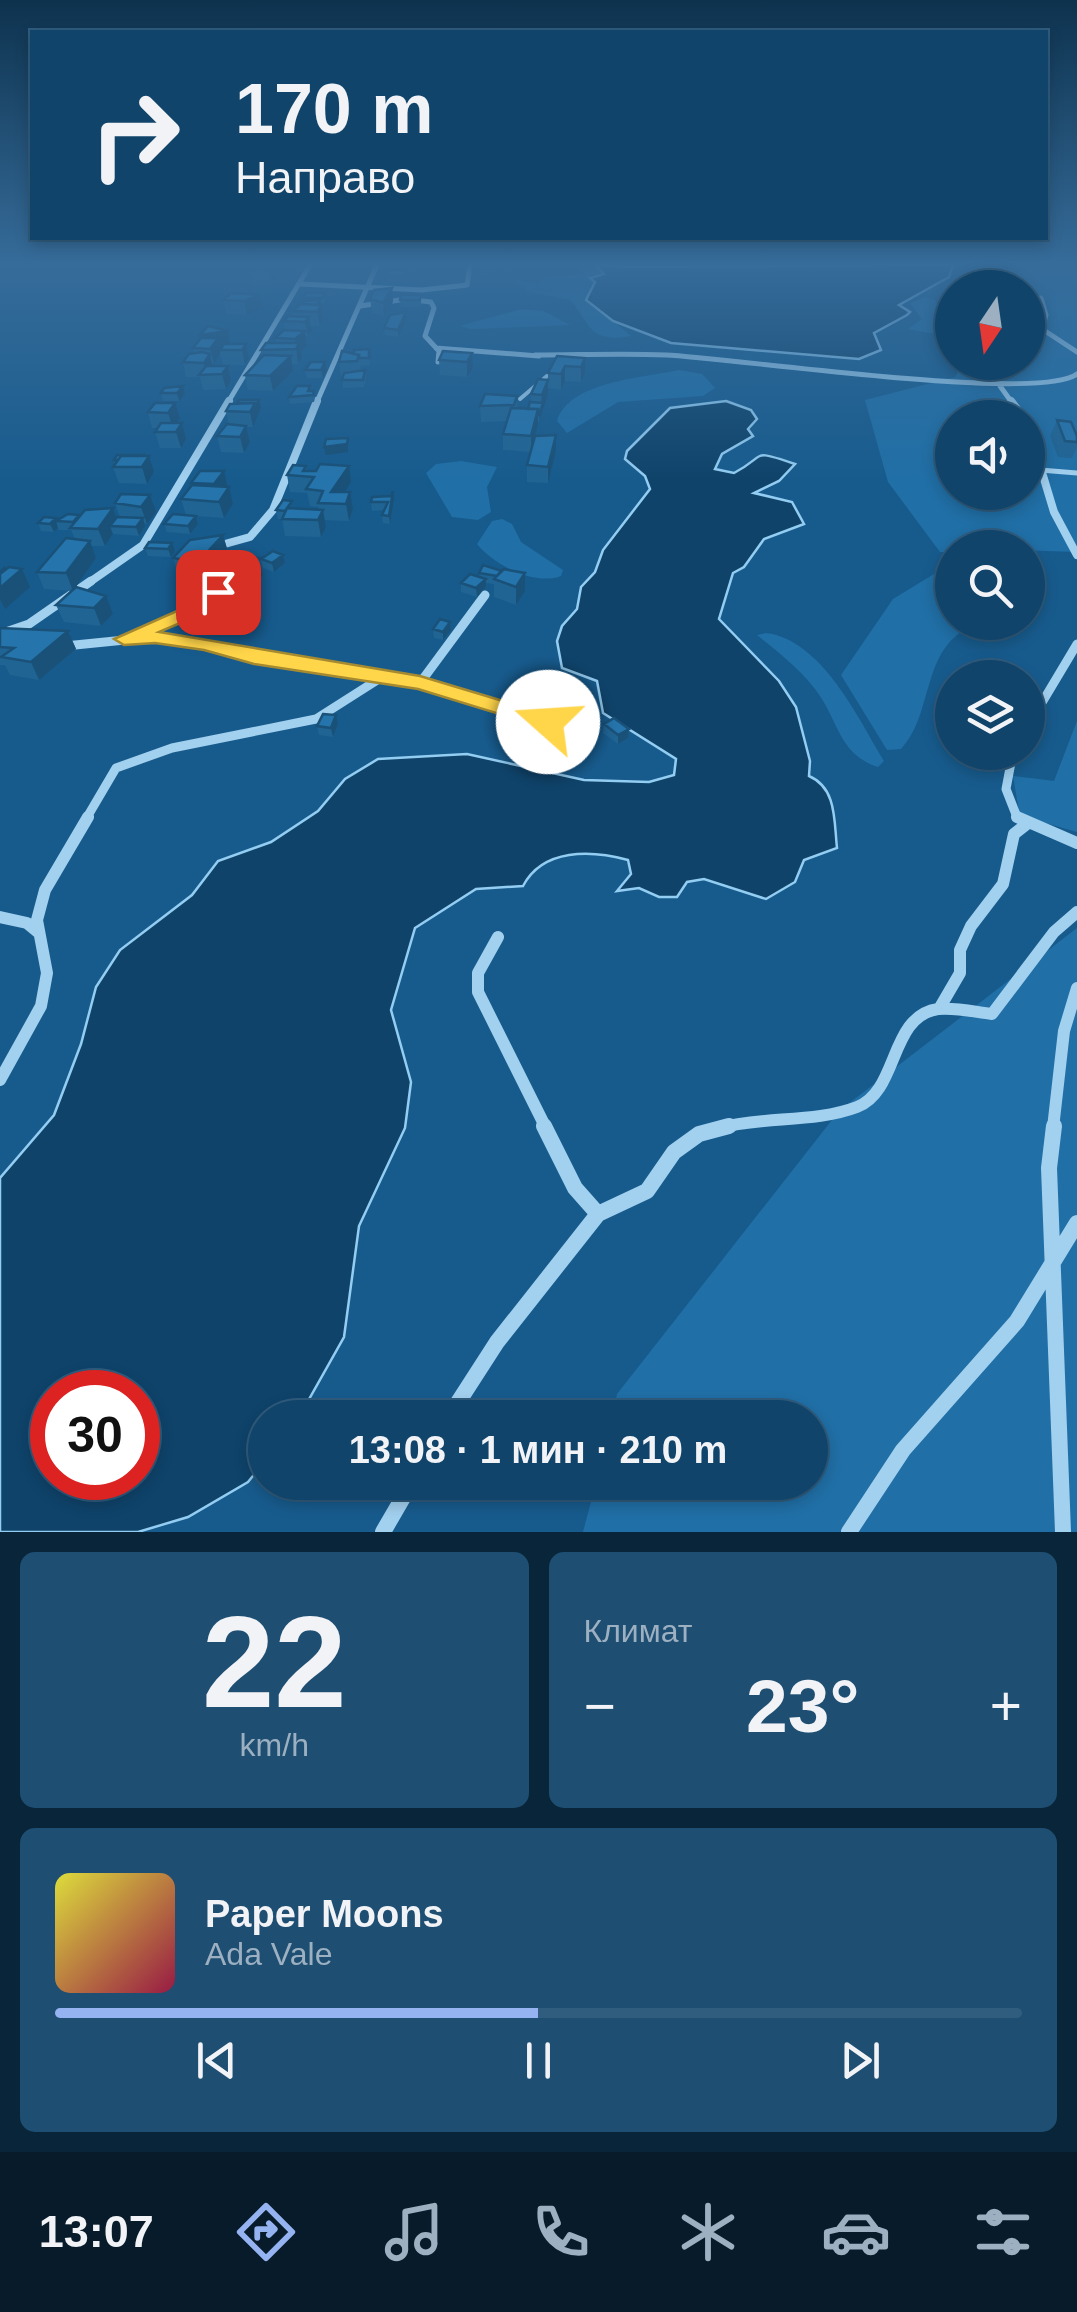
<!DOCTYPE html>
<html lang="ru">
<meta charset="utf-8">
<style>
:root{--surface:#11446a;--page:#1e4e72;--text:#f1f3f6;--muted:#9cb0c1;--line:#305c7e;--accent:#95b2f1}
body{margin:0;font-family:Helvetica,sans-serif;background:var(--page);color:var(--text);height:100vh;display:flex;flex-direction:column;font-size:38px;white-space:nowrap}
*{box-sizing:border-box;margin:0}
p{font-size:32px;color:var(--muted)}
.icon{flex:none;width:55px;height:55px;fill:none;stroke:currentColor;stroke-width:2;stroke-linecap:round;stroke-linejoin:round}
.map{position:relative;height:1532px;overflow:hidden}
.sheet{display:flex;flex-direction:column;gap:20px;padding:20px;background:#09253a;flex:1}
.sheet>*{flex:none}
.guide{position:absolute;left:30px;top:30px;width:1018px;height:210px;border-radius:0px;box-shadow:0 5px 15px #0003,0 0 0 2px var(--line);background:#11446a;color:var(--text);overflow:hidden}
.needle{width:65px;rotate:193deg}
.fabs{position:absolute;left:935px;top:270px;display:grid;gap:20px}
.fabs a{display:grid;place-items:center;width:110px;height:110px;border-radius:50%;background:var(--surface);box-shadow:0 5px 15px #0003,0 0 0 2px var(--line);font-size:50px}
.speed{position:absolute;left:30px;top:1370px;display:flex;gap:20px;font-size:50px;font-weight:700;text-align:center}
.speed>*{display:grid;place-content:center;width:130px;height:130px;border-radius:50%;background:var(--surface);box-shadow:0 5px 15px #0003,0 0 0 2px var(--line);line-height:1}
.speed .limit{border:15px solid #d22;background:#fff;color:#111}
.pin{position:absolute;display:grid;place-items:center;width:85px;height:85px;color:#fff;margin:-42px;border-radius:20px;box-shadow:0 5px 15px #0006}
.me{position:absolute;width:110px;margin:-55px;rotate:289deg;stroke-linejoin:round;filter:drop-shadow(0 0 8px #0008)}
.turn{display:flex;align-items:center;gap:35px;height:210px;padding:0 40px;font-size:45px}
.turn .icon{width:130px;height:130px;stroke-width:2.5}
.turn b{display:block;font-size:70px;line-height:85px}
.big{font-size:75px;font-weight:800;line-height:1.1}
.sheet .card{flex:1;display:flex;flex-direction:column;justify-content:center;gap:15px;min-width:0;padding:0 35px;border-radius:15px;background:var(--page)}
.sheet .dial{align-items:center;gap:0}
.dial b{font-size:130px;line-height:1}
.song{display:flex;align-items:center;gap:30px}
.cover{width:120px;height:120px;border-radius:15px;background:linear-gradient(135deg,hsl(60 70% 55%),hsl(340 70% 35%))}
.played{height:10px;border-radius:5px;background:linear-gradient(90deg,var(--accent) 50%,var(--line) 50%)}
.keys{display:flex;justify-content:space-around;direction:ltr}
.heat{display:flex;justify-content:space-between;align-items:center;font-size:55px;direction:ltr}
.sheet .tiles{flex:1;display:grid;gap:20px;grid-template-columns:1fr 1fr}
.card:last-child{grid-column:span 2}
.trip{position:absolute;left:248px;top:1400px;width:580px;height:100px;border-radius:50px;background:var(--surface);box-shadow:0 5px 15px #0003,0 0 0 2px var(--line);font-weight:800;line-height:100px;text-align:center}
.tabs{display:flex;height:160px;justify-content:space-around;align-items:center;background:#071b2a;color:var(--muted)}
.tabs .icon{width:70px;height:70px}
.tabs .selected{color:var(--accent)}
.tabs b{font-size:45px;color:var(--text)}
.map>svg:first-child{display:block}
</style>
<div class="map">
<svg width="1077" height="1532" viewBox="0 0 1077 1532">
<rect width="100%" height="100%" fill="#175b8d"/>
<path fill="#206fa6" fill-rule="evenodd" d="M579 265H596L605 274 587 300 631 336C587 344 590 321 570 300L528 292 514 279 538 284 544 278 584 274Z
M1028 265H1077V552L952 548V552H940L888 482 865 400 955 377 963 363 1028 362V288L1005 287ZM952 418H1028V492H952Z
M925 297 935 300 941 315 952 318V337L908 329 922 319 910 303Z
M522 309 543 311 570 325 471 329 460 326Z
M679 370 702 374 715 388 703 396 618 402 567 433 557 421C569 381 644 378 679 370Z
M461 461 497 467 487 487 491 512 478 520 452 517 426 473 436 464Z
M502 519 512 524 521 542 563 570 561 576C534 586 494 565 477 544L492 521Z
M952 563V622L998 623C987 628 972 625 961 632 922 659 932 716 901 749L887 750 841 675 893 599Z
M766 633C822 640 858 718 884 761L878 767C841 755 839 725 820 696 804 672 779 653 757 635Z
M1077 721V832L1031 819 1019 811 1013 776 1054 781Z
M1077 928V1532H583L596 1483 810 1482V1418L612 1417 617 1394 839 1111Z"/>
<path fill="#0f436a" stroke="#94cdf2" stroke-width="2.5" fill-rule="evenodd" d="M596 265 629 267 953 265 949 277 899 305 910 312 907 315 874 333 881 350 859 359 671 343 613 321 586 300 595 282 590 278 604 274Z
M726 401 751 410 757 419 748 429 753 436 722 454 715 469 734 473C767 456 749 448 795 464L779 481 754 493 792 502 804 524 764 539 744 567 733 573 719 619 779 681 796 707 810 761 809 776C837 788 834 821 837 848L804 860 795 882 766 899 704 879 687 882 677 897H659L639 888 617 891 631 874 628 860C591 850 543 848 523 886L476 889 415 928 391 1010 411 1082 405 1128 359 1226 344 1337 299 1417 265 1418V1461L248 1482 188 1517 138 1532H0V1178L54 1115 81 1044 96 987 120 950 192 895 218 861 271 842 318 811 345 779 378 759 467 754 584 780 649 782 674 775 676 759 603 713 597 681 562 668 557 641 562 626 577 609 581 587 595 572 603 550 650 489 645 476 625 459 627 451 670 408ZM52 1392H138V1478H52Z"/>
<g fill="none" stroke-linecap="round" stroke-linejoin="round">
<path stroke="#a2d0ef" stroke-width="4" d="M520 399 554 370"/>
<path stroke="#a2d0ef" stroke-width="5" d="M1040 470 1077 473"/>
<path stroke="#a2d0ef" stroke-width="5" d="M301 284 422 290 467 285 470 265
M1041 298 1046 315 1042 329 1077 352
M360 306 406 299 431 302 434 308 425 336 439 351 438 362
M436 348 539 356
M535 355C578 355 622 353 666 355 734 358 1038 403 1077 374
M1000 386 1013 404
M227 404 310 265
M316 404 377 265"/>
<path stroke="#a2d0ef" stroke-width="8" d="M1011 401 1024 418
M1028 426 1054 512 1077 555
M214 547 250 537 273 510 317 401
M87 584 143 545 229 401"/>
<path stroke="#a2d0ef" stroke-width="9" d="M0 634 29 624 91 581
M136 635 199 608 218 592
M65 646 155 637 205 644 255 657 420 683 549 722
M420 683 485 595
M1028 726 1077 644
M1013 752 1006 789 1017 817 1023 819
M86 819 116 768 172 748 316 719 382 677"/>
<path stroke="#a2d0ef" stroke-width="12" d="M1017 817 1077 843
M0 917 27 923 38 932
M498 937 478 973V992L546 1128
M939 1009 960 973V950L971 926 1003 884 1014 834 1028 823
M0 1080 41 1006 47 973 37 920 45 890 88 817
M719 1128C763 1116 815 1123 857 1107 899 1091 889 1016 938 1009 955 1007 975 1012 992 1014L1054 932 1077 912
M1053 1128 1064 1031 1077 988"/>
<path stroke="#a2d0ef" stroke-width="16" d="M544 1126 575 1188 598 1214
M1054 1126 1049 1168 1063 1532
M448 1418 497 1342 598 1214 647 1191 674 1152 699 1134 729 1126
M383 1532 412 1482
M849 1532 903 1450 1017 1321 1077 1223"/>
</g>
<path fill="#206493" d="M388 265H417V268L415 273H407L406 282H387Z
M479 265 495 271 493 276H476V270Z
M274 266 276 279 273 284 251 283 248 270Z
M392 288 393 302 384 316 372 313 370 299Z
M260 295 263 308 247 315 226 314 223 300Z
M421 295V307H401L400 300Z
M302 298 326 299 322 305 324 319 320 326H311L312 331 308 336H306L307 345 301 351 302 357 298 364H292L293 371 273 391 248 390 245 375 262 357 261 350 276 343 275 338 285 330 284 321 293 316V311L303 301Z
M407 319 398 337 385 335 384 328Z
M228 331 230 344H246L249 358 245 365H223L220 354 214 363H212L213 366H228L231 381 226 389 203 390 200 377H186L183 362 194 353 193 348 201 338 200 335Z
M369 349 370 365 360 366 361 370H365L366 377 364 387 343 388V376H341L339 362 354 354Z
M472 353 473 368 467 377 440 375 439 360Z
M585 358V373L581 382 565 381 561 390 548 388V395L539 422H538L531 452 503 450V434L507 421 481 422 480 406 517 396V408L528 409 531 403V394L548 380V373Z
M325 362 327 370 323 378H307L305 370Z
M183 386 185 394 179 401H163L161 393Z
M311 391 315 398 314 402 290 404 289 397Z
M155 403 180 418 176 423 186 439 181 448H160L155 432 158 428H152L148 412Z
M261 408 253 427H246L250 442 244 453 221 452 217 436 229 425 226 411Z
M1057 420 1077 436V447L1072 458 1058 457 1050 436Z
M556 435V451L548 483 527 482V465Z
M117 455 154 472 147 484 119 483 113 467 115 464 114 460Z
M306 466 307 471 351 482 344 492 353 509 349 521 324 520 326 527 321 537 285 536 282 519H278L276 510 293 509 319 510 318 507 310 506 307 493 290 492 287 475Z
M224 471 233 504 224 518 196 516 198 524 190 534 167 532 164 524 186 515 181 499 191 486V483Z
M121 494 156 512 147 524 144 523 145 526 139 536 113 534 105 546H91L96 558 75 588 113 614 101 626 64 622 56 605 72 591 44 589 37 572 75 539 71 530H59L58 528 54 532 41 531 38 523 56 518 57 520 120 517 115 503Z
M394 500 390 524 383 523 382 515 384 510 372 511 371 502Z
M223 535 228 552 203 579 178 575 173 558Z
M149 542 175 551 171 557 148 556 145 548Z
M283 555 285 563 274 572 263 568 261 559Z
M259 558 263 575 250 589 223 584 218 567Z
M483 565 525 591 516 605 494 597V584L486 583V587L477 597 461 592V583L479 577Z
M450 622 451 630 443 640 434 638 433 629Z
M0 628 68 631 76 649 39 680 10 675 5 665H0Z
M566 712 592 719 583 728 566 721Z
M336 715 338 724 333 737 319 735 317 726Z
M604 724 629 729 628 738 618 744 603 733Z"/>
<path fill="#1a5178" d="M327 265H347V269L320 272 319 266Z
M274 266 276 279 273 284 270 270Z
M392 288 393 302 384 316 383 303Z
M260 295 263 308 247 315 244 301Z
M320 300 324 319 320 326 316 307Z
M406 312 407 319 398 337V330Z
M309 317 312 331 308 336 305 322Z
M228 331 231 346 220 347V354L214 363 210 349 203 348 200 335Z
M305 331 307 345 301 351 302 357 298 364 295 339Z
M246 344 249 358 245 365 242 350Z
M472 353 473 368 467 377V362Z
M210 354 213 369 207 375 204 363Z
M291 356 293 371 273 391 270 376Z
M585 358V373L581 382V367Z
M325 362 327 370 323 378 321 370Z
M228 366 231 381 226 389 222 374Z
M565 366V381L561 390V374Z
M548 380V395L539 422 542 395Z
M183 386 185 394 179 401 177 393Z
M259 400 261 408 253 427 250 412 255 403Z
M175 403 180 418 173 428 168 413Z
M538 409V424L531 452V436Z
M182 423 186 439 181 448 176 432Z
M246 426 250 442 244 453 240 437Z
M556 435V451L548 483V467Z
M348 438V452L326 455 324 447Z
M149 456 154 472 147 484 142 467Z
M349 466 351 482 337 504 331 492Z
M224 471 228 487 218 501 214 484Z
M229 487 233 504 224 518 219 502Z
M393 491 394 500 390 524 389 516Z
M350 492 353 509 349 521 346 504Z
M150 495 156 512 147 524 141 507Z
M113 508 119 525 110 526 113 534 105 546 98 529Z
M323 510 326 527 321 537 318 520Z
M196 516 198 524 190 534 188 526Z
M56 518 58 521H56L58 528 54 532 50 524Z
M143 518 145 526 139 536 136 527Z
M223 535 228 552 203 579 198 562Z
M90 541 96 558 73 591 66 573Z
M172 543 175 551 171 557 168 549Z
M283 555 285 563 274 572 272 563Z
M259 558 263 575 250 589 246 572Z
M5 566 11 579 22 569 30 587 5 609 0 599V570Z
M525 573V591L516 605V587Z
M486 579V587L477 597 476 588Z
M106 596 113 614 101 626 94 608Z
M450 622 451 630 443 640V632Z
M68 631 76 649 39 680 31 662Z
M592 710V719L583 728 584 719Z
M336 715 338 724 333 737 331 728Z
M629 729 628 738 618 744V735Z"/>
<path fill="#2574ab" stroke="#1a5178" stroke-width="2.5" d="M252 265H272L274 266 270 270H248Z
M388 265H415L414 267 388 266Z
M479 265H494L493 270H476Z
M388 270H407L405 276H387Z
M392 288 383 303 370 299 374 290Z
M231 293 260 295 244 301 223 300Z
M306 293H325L322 298H302Z
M401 295H421L420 300H400Z
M320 300 317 305 301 304 303 301Z
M300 304 322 305 317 312 293 311Z
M406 312 398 330 384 328 390 315Z
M288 316 309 317 305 322 284 321Z
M208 326 228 331 200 335Z
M284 330 305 331 295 339 275 338Z
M201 338H218L210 349 193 348Z
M266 343H299L296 349 261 350Z
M224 344H246L242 350H220Z
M369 349V358H359V355L354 354V350Z
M342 351 359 355 357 361 339 362Z
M443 351 472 353 467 362 439 360Z
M202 352 210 354 204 363 183 362 189 354Z
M264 355 291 356 270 376 245 375Z
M557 356 585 358 581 367 565 366 561 374 548 373Z
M311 362H325L321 370H305Z
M206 366H228L222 374 199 375Z
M365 370 363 380H342L344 373Z
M538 379 548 380 542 395 531 394Z
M183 386 177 393H161L164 388Z
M297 386H310L308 391H314L313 395 289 397Z
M485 394 517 396 514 405 480 406Z
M239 400H259L255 407V403H237Z
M530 402 543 403 539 415H538V409H528Z
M155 403H175L168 413 148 412Z
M255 403 250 412 226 411 230 404Z
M511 408 538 409 531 436 503 434Z
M1057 420 1071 422 1077 436V442L1065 441Z
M161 423H182L176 432H155Z
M227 424 246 426 240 437 217 436Z
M556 435 548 467 527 465 535 436Z
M348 438 347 444 324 447 326 439Z
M117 455H146L121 456 118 460H114Z
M121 456H149L142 467H113Z
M320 464 349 466 331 492H350L346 504 318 503 323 491 306 489 314 477 287 475 293 465 306 466 303 471H316Z
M200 471H224L214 484 191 483Z
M192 485 229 487 219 502 181 499Z
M393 491 389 516 382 515 388 502H371L372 497 391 496Z
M121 494 150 495 141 507 115 503Z
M283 500 292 501 285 511 276 510Z
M113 508 98 529 70 528 85 510Z
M287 508 323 510 318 520 282 519Z
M68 514 79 515 73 522 56 521Z
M173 514 196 516 188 526 164 524Z
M44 517 56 518 50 524 38 523Z
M117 517 143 518 136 527 110 526Z
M223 535 198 562 173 558 190 540Z
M66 538 90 541 66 573 37 572Z
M149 542 172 543 168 549 145 548Z
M273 551 283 555 272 563 261 559Z
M228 556 259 558 246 572 218 567Z
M483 565 502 571 497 576 479 573Z
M9 567 22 569 0 588V574Z
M503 569 525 573 516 587 494 579Z
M470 574 486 579 476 588 461 583Z
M76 587 106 596 94 608 56 605Z
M440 619 450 622 443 632 433 629Z
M0 628 68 631 31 662 1 657 14 648 0 647Z
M568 699 592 710 584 719 566 712Z
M323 714 336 715 331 728 317 726Z
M614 718 629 729 618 735 604 724Z"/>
<linearGradient id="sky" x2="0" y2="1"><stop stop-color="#0d324e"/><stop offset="0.55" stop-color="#366c9a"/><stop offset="1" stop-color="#366c9a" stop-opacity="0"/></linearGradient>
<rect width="1077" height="480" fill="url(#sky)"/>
<path fill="#ffd54a" stroke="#a68a30" stroke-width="2.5" d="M218 586 227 592 206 612 159 632 420 676 556 717 559 722 548 729 418 689 254 664 204 650 155 643 124 645 114 639 193 604Z"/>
</svg>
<div class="fabs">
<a><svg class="needle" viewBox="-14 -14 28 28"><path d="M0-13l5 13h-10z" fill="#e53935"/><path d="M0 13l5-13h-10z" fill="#9cb0c1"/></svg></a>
<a><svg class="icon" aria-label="sound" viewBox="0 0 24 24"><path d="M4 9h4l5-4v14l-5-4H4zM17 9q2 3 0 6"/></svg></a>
<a><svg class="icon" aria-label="search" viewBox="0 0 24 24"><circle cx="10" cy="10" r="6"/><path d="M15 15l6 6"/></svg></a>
<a><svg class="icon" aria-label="layers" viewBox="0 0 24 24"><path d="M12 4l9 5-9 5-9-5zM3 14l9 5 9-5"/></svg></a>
</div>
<div class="speed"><div class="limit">30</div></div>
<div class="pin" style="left:218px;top:592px;background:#d93025"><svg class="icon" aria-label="arrive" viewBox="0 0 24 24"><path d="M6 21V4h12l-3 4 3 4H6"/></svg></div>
<svg class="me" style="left:548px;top:722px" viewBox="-20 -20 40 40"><circle r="19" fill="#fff"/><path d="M0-13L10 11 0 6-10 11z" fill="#ffd54a"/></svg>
<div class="trip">13:08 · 1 мин · 210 m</div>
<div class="guide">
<div class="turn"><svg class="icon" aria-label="right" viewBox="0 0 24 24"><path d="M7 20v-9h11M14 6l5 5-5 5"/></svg><div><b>170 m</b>Направо</div></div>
</div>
</div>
<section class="sheet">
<div class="tiles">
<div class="card dial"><b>22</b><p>km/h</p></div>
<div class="card"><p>Климат</p>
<div class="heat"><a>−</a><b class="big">23°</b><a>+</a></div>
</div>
<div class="card">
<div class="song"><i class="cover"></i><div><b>Paper Moons</b><p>Ada Vale</p></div></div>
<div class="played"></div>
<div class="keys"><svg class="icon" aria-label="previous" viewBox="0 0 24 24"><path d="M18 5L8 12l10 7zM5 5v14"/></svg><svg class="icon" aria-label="pause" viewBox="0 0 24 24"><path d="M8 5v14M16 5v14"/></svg><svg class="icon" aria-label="next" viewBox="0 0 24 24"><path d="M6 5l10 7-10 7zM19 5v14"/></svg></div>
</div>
</div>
</section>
<nav class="tabs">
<b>13:07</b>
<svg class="icon selected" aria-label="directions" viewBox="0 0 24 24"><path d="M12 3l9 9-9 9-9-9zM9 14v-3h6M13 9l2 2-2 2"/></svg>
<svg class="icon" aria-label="music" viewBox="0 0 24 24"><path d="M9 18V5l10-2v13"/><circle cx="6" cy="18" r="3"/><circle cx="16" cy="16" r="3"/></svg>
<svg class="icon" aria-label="phone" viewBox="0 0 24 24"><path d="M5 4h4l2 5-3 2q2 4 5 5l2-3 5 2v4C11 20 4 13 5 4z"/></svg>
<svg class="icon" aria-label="climate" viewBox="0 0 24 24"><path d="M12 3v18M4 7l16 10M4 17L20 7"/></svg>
<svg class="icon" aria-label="car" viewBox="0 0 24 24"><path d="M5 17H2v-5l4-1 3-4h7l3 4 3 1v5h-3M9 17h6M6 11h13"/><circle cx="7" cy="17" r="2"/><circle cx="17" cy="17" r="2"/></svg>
<svg class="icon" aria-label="filters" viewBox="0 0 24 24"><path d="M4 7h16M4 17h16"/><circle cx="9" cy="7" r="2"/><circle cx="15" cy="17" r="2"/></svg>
</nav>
